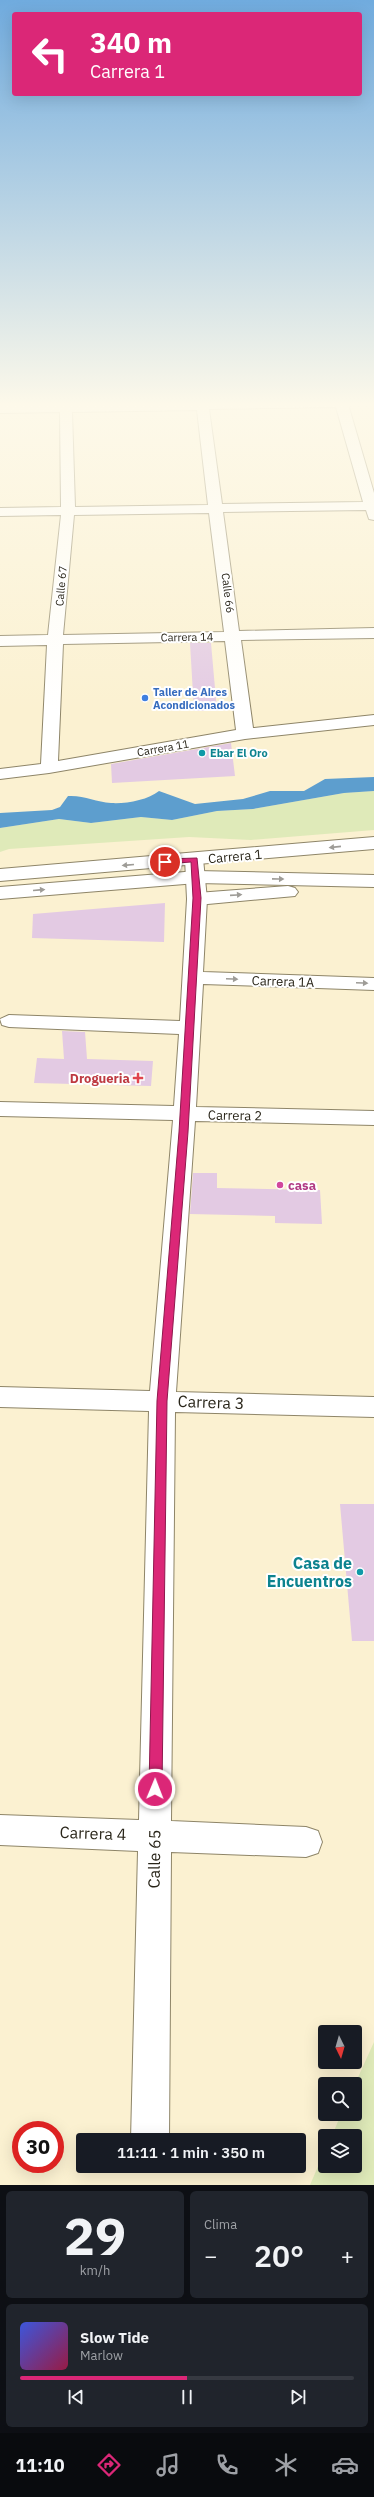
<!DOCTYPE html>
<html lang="es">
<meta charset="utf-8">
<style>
:root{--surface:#171b24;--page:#20242c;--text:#f1f3f6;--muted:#9ea1a6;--line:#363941;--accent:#db2777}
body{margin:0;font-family:"IBM Plex Sans",sans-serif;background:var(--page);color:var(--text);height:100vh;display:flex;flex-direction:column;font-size:15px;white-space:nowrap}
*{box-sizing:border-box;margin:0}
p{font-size:13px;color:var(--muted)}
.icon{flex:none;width:22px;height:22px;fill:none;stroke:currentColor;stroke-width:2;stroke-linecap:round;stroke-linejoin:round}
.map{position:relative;height:2185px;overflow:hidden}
.sheet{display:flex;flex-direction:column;gap:6px;padding:6px;background:#0d0f14;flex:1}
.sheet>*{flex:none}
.guide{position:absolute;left:12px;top:12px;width:350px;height:84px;border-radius:4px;box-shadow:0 4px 16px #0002;background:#db2777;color:#fff;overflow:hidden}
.needle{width:26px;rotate:175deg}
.fabs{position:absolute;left:318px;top:2025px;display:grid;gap:8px}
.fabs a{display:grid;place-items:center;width:44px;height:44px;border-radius:4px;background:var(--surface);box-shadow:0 4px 16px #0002;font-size:20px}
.speed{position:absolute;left:12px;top:2121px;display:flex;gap:8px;font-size:20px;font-weight:700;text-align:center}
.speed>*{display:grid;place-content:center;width:52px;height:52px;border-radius:50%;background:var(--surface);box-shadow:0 4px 16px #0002;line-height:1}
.speed .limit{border:6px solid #d22;background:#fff;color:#111}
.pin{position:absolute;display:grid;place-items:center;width:34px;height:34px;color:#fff;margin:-17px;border:2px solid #fff;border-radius:50%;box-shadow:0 1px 4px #0007}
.me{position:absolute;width:44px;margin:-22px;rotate:1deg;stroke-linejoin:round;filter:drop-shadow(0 0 3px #0008)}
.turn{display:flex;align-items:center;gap:14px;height:84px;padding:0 12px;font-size:18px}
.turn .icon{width:52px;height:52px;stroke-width:2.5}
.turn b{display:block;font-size:28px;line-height:34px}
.big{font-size:30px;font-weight:600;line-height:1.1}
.sheet .widget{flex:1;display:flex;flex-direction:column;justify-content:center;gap:6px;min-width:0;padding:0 14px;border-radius:6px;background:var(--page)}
.sheet .dial{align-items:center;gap:0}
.dial b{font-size:52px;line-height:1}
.song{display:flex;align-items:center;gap:12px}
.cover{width:48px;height:48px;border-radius:6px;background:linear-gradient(135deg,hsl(230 70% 55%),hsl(340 70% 35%))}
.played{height:4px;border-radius:2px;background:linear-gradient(90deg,var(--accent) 50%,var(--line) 50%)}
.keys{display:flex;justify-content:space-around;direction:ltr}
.heat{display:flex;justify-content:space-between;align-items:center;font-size:22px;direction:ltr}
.sheet .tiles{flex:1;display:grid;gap:6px;grid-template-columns:1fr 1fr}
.widget:last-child{grid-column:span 2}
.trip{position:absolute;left:76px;top:2133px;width:230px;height:40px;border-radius:4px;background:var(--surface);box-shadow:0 4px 16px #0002;font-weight:600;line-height:40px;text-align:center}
.dock{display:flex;height:64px;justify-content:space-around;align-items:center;background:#090b0e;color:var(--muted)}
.dock .icon{width:28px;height:28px}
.dock .on{color:var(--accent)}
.dock b{font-size:18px;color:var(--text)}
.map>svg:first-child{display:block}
</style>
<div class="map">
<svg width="374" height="2185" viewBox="0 0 374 2185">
<rect width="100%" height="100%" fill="#fbf1d1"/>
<path fill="#dfeab9" d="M374 791V830L251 840 189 837 9 849 0 852V828L59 819 91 823 141 817 172 820 217 811 253 809 344 793Z
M374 2042V2185H310L325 2150V2166H355V2136H332L341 2114H355V2084Z"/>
<path fill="#5d9ece" d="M374 777V791L344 793 253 809 217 811 172 820 141 817 91 823 59 819 0 828V813L52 810 60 807 68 796C84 795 96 802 111 803 126 804 148 800 159 791L195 804 243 799 270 791H304L325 779Z"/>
<path fill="#e3cae3" d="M190 643H211L217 711H194Z
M231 743 235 776 112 783 111 764Z
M165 903 164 942 32 938 33 914Z
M62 1031 85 1032 87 1059 153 1061 151 1086 34 1083 37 1058 64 1059Z
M193 1173H217V1188L320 1190 322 1224 275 1223V1216L190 1214Z
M340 1504H374V1641H352Z"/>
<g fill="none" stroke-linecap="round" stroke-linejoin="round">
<g stroke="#8e8568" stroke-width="2">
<path id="minor" d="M60 404H348L374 493V520L369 519 366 510 223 512 239 631 374 628V638L241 640 253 728 374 715V725L245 739 49 773 0 779V769L41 764 47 645 0 646V636L48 635 61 515 0 516V508L61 507 60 412 0 413V405ZM336 407 363 502 222 504 209 409ZM197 410 208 505 75 507 72 412ZM209 513 224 632 63 635 74 515ZM225 641 236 730 58 761 63 644Z
M194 853 201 855 203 859 207 899 203 972 374 978V990L203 984 196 1107 374 1111V1125L195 1121 176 1392 374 1397V1417L175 1412 171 1821 306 1827 318 1831 322 1842 318 1853 306 1857 171 1852 169 2140H131L138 1851 0 1845V1815L139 1820 149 1411 0 1407V1387L150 1391 173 1120 0 1116V1102L174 1106 179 1034 9 1027 2 1025 0 1019 9 1015 180 1021 187 899 185 859 187 855Z"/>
</g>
<g stroke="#8e8568" stroke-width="2">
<path id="major" d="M374 837V849L0 881V869Z
M197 871 374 875V887L197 883 0 899V887Z
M288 886 295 888 298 892 295 896 197 905 190 903 187 899 190 895 197 893Z"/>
</g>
<use href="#minor" fill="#fff" fill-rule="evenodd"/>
<use href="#major" fill="#fff" fill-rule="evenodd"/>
</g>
<defs><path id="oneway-solid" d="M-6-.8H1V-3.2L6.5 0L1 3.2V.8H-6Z"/></defs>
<g fill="#9e9c97">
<use href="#oneway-solid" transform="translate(335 847) rotate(174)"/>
<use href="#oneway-solid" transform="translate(128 865) rotate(175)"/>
<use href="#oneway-solid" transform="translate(278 879) rotate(1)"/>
<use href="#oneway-solid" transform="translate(39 890) rotate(-5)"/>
<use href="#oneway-solid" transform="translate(236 895) rotate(-4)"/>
<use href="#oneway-solid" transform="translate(232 979) rotate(2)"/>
<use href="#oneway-solid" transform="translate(362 983) rotate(2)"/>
</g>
<linearGradient id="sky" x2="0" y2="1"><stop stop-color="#70abde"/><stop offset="0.57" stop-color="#fdf9ea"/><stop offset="1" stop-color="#fdf9ea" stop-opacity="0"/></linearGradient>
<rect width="374" height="710" fill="url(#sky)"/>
<path fill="#db2777" stroke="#8e194d" d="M197 858 201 898 188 1132 167 1401 162 1789 160 1793 155 1795 151 1793 149 1789 157 1401 179 1132 193 898 191 862 165 864 161 862 165 859Z"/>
<circle fill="#3f7fe0" stroke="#fff" stroke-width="1.5" cx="145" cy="698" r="4"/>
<g fill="#0f9aa8" stroke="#fff" stroke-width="1.5">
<circle cx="202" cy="753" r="4"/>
<circle cx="360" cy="1572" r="4"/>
</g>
<path fill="#e0444e" stroke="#fff" stroke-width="1.5" d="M136 1072h4v4h4v4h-4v4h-4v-4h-4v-4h4z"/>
<circle fill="#d1479c" stroke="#fff" stroke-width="1.5" cx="280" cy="1185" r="4"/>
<g text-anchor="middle" stroke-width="4" stroke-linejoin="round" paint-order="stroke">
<g font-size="11" fill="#282418" stroke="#fff">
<text transform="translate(61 586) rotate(-85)" y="4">Calle 67</text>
<text transform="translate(228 593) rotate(83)" y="4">Calle 66</text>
<text transform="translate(187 637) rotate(-1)" y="4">Carrera 14</text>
<text transform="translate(163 748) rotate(-10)" y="4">Carrera 11</text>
</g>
<g font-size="11" font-weight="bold" fill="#366cbe" stroke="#fff" text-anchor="start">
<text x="153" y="696">Taller de Aires<tspan x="153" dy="13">Acondicionados</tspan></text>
</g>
<g font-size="11" font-weight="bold" fill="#0d838f" stroke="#fff" text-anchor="start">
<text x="210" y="757">Ebar El Oro</text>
</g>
<g font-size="13" fill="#282418" stroke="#fff">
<text transform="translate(235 856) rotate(-5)" y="5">Carrera 1</text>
<text transform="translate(283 981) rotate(2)" y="5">Carrera 1A</text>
<text transform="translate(235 1115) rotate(1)" y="5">Carrera 2</text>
</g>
<g font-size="13" font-weight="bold" fill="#be3a42" stroke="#fff" text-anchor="end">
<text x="130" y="1083">Drogueria</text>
</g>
<g font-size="13" font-weight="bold" fill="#b23c85" stroke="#fff" text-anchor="start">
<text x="288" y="1190">casa</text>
</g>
<g font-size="16" fill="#282418" stroke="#fff">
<text transform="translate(211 1402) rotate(2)" y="6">Carrera 3</text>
<text transform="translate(93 1833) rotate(2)" y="6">Carrera 4</text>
<text transform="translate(154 1859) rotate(-89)" y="6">Calle 65</text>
</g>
<g font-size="16" font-weight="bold" fill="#0d838f" stroke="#fff" text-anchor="end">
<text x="352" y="1569">Casa de<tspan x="352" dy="18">Encuentros</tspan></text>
</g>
</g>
</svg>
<div class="fabs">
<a><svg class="needle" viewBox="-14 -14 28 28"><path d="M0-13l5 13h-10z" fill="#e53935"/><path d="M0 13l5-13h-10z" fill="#9ea1a6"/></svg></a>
<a><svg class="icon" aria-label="search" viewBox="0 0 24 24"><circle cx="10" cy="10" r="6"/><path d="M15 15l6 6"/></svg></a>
<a><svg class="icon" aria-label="layers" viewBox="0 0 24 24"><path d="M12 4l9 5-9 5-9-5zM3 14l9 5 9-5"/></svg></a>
</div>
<div class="speed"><div class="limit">30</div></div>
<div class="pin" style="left:165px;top:862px;background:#d93025"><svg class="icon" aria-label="arrive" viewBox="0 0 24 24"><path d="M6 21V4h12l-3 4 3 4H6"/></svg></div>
<svg class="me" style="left:155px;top:1789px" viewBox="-20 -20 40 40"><circle r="17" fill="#db2777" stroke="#fff" stroke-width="3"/><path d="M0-11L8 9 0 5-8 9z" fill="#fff"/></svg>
<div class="trip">11:11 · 1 min · 350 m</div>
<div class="guide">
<div class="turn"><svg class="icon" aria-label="left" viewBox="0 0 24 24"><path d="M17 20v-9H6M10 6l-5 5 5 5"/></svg><div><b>340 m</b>Carrera 1</div></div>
</div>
</div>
<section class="sheet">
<div class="tiles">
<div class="widget dial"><b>29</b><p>km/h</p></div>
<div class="widget"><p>Clima</p>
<div class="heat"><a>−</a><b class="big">20°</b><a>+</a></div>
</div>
<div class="widget">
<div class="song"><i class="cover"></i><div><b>Slow Tide</b><p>Marlow</p></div></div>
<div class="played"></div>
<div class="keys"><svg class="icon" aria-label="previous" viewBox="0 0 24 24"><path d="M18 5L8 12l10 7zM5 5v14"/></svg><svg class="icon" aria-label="pause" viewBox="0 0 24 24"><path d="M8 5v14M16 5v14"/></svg><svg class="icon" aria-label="next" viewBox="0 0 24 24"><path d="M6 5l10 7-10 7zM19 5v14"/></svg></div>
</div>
</div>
</section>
<nav class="dock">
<b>11:10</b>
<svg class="icon on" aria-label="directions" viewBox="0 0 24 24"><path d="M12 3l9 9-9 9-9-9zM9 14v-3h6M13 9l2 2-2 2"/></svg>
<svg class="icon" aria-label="music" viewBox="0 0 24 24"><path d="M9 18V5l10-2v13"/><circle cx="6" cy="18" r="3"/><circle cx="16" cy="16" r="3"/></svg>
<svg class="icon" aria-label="phone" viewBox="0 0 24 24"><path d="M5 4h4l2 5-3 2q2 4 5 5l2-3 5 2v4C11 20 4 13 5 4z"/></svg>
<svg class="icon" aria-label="climate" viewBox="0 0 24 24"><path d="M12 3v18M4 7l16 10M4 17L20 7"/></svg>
<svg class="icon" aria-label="car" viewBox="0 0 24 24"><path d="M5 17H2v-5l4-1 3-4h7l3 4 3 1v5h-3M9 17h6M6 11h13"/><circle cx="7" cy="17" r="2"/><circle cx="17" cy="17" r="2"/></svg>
</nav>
